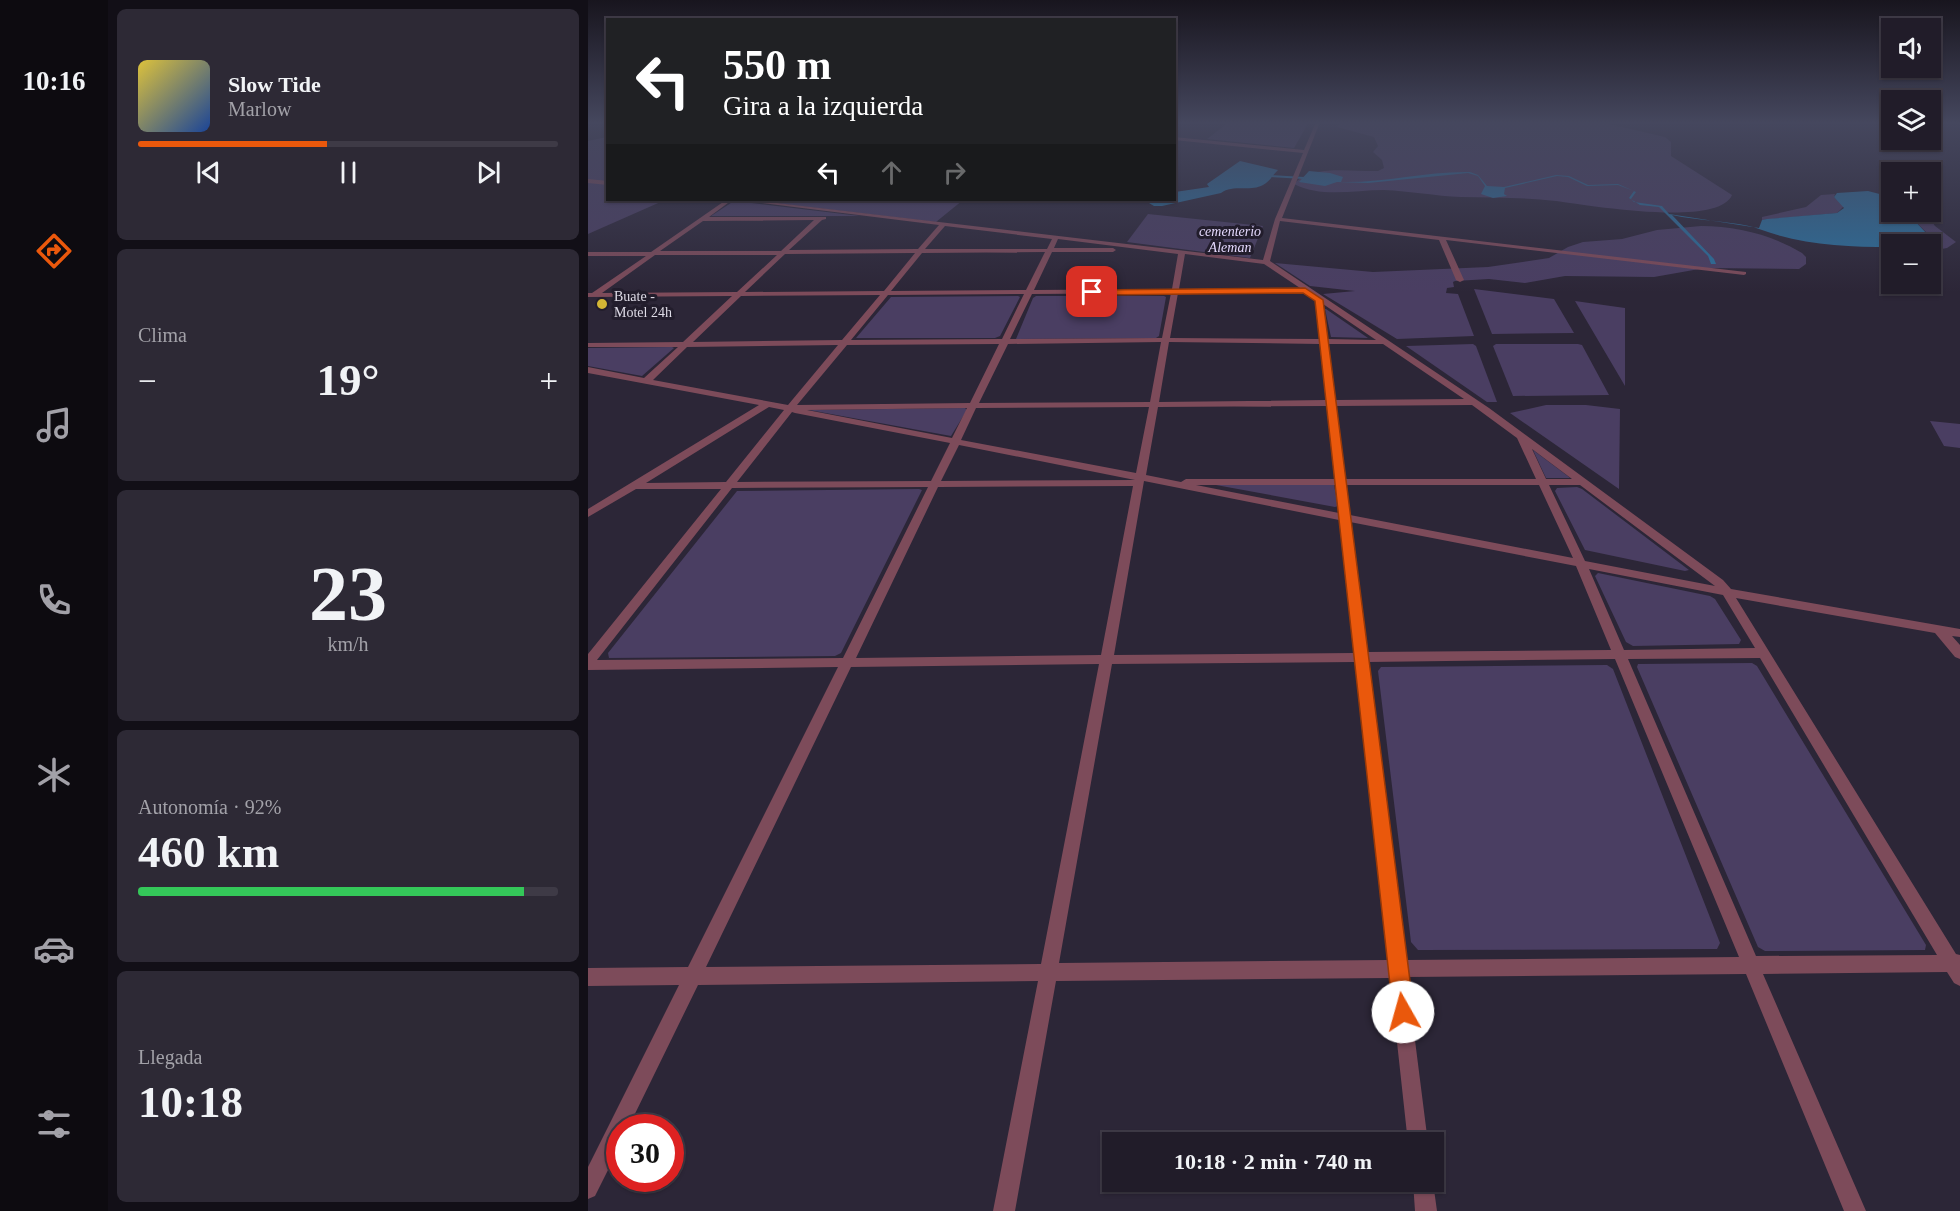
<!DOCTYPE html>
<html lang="es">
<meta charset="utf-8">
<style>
:root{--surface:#211c29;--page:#2d2935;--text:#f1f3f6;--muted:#a2a1a8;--line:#3e3a46;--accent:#ea580c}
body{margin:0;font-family:"Times New Roman",serif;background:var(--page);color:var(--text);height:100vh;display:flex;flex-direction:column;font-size:22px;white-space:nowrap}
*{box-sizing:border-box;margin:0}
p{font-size:20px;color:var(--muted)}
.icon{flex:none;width:33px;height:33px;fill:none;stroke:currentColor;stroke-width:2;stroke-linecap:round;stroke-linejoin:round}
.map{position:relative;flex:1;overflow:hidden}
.sheet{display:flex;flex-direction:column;gap:9px;padding:9px;background:#120f17;width:480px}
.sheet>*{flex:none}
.banner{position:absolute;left:18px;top:18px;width:570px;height:183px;border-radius:0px;box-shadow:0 2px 4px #0004,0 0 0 2px var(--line);background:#202124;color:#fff;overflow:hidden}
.buttons{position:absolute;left:1293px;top:18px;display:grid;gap:12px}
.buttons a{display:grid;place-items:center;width:60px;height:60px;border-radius:0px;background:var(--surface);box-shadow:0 2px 4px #0004,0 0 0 2px var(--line);font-size:30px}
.speed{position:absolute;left:18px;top:1114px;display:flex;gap:12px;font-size:30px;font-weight:700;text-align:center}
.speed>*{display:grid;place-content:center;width:78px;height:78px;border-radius:50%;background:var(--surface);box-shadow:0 2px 4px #0004,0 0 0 2px var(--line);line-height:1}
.speed .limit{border:9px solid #d22;background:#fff;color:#111}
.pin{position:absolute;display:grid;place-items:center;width:51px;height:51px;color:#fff;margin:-26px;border-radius:12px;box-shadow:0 3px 9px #0006}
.me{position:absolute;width:66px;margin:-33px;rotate:353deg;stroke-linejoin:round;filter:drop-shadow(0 0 4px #0008)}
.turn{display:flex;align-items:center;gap:21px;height:126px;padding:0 18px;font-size:27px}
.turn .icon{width:78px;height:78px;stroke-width:2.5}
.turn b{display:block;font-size:42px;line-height:51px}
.lanes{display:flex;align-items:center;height:57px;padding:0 18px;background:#0003;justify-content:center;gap:30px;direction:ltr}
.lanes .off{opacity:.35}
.big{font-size:45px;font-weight:700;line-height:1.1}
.sheet .widget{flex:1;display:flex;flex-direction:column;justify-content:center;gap:9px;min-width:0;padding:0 21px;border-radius:9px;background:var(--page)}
.sheet .dial{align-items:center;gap:0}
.dial b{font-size:78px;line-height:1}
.song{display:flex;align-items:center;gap:18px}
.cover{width:72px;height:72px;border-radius:9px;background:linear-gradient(135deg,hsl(50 70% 55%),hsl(220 70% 35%))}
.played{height:6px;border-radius:3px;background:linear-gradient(90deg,var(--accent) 45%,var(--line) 45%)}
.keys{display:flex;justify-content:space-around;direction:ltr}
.heat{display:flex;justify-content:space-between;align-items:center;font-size:33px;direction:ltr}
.charge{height:9px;border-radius:4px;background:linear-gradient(90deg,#34c759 92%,var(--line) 0)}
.trip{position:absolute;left:514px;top:1132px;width:342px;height:60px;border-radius:0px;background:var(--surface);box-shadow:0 2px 4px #0004,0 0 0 2px var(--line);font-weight:700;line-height:60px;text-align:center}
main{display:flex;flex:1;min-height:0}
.tab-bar{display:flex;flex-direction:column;width:108px;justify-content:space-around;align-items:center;background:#0d0b10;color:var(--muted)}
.tab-bar .icon{width:42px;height:42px}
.tab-bar .on{color:var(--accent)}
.tab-bar b{font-size:27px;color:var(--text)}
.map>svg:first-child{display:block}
</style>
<main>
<nav class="tab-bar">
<b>10:16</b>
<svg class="icon on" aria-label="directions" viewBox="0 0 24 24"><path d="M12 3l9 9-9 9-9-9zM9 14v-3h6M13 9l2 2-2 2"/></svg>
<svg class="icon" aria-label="music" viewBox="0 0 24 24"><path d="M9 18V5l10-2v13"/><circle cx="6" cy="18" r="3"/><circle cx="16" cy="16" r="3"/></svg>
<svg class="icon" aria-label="phone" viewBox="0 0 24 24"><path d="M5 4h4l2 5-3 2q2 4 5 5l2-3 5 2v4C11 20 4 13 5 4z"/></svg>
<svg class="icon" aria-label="climate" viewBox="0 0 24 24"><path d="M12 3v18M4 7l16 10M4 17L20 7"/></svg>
<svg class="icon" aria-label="car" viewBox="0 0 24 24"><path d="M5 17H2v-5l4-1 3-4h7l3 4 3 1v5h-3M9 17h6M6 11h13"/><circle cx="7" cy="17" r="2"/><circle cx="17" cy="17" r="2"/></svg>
<svg class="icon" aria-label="filters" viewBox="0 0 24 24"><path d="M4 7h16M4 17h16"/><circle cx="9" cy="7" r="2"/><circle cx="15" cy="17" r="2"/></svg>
</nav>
<section class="sheet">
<div class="widget">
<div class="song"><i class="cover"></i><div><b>Slow Tide</b><p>Marlow</p></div></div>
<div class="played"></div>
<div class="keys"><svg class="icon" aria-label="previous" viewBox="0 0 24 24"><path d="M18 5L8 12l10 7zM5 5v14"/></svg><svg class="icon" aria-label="pause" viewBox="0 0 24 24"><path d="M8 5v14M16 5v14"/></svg><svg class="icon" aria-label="next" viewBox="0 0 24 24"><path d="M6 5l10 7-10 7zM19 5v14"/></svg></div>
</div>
<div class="widget"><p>Clima</p>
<div class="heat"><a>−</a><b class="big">19°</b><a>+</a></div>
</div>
<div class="widget dial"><b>23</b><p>km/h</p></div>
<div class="widget"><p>Autonomía · 92%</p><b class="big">460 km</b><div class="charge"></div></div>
<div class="widget"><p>Llegada</p><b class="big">10:18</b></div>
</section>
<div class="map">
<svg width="1372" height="1211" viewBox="0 0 1372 1211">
<rect width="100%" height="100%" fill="#2c2637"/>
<path fill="#4a3e62" d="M641 122H721L706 148 619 139Z
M754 122H1012L1077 137 1083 142V156L1144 195C1130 228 999 205 968 201 936 197 905 198 873 197 847 196 822 191 796 190 766 190 733 198 706 184 724 164 766 172 790 171L796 168 794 160 785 152 790 146 786 137 749 127Z
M19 137 20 200H77L0 234V141Z
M1247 194 1246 197 1256 206 1249 213 1174 220V217L1218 207 1233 195Z
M162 200H375L348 222Z
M146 201 272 216H273H123Z
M1324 212H1337L1347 226 1368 242 1359 248 1343 251 1342 244H1330L1336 240 1339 233 1325 219Z
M560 214 675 226 662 258 539 242Z
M1113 226C1149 226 1184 235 1214 253L1218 257V264L1211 269 1117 268 1066 277 977 276 937 283 901 279 867 281 865 282 866 287 859 288 858 293 870 294 886 336 809 339 735 294 767 291 722 286 687 263 785 272 900 267 961 258 980 247 995 242 1034 239 1069 230Z
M886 289 966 299 986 333 904 334Z
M430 296 432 297 412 336 407 338H268L303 297Z
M448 296H576L578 297 571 336 568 338 428 339 445 298Z
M987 301 1037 308V386Z
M737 309H738L780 338 743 337Z
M885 344 888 346 909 402H899L818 346Z
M908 344H990L994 345 1021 395 925 396 905 346Z
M84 347 86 348 54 376 0 366V348Z
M958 405H998L1032 409 1031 489 922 413Z
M377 408 379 410 363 436 221 410Z
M1342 421 1372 424V448L1356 446Z
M945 450 981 477 982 478H958Z
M628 485H746L750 506 747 507Z
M989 487 994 489 1101 570 1097 571 997 550 967 491 969 488Z
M331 489 334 490 253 653 247 656 21 658 20 653 149 491Z
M1010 573 1122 596 1127 599 1153 640 1151 644 1045 646 1038 642 1007 576Z
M1164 663 1169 666 1338 945 1337 950 1177 951 1170 947 1049 667 1050 664Z
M1019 665 1025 669 1132 943 1129 949 830 950 823 942 790 671 793 667Z"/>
<path fill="#2c6f9c" d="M652 161 690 170C684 176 682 181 675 185 662 192 645 184 633 193L574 206H566L556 200H586L587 192 621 187 619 184Z
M721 171 742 173 755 177 753 182C797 183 839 171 882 172L890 175 899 186 916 187 968 175 981 176 1000 185 1030 184 1048 192 1043 199 1046 202 1074 206 1081 214 1171 228 1174 220 1179 219 1249 213 1256 208 1246 197 1249 193 1280 191 1303 197 1304 212H1324L1325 219 1340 235 1330 244H1304L1303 247C1258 247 1214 245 1171 229 1150 221 1109 221 1084 215L1126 259 1128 264H1123L1120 256 1071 207 1052 205 1041 198 1046 191 1030 185 999 186 980 177 969 176 917 188 916 194 919 196 905 198 893 194 897 186 890 176 880 173 780 183 749 182 737 186 711 182Z"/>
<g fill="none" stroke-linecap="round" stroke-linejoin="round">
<path stroke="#2c6f9c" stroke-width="2" d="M680 176 716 178"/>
<path fill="#7d4b5a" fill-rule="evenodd" d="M728 122H732L694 218 1158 272V274L1156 275 858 240 876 280 872 282 868 280 851 240 692 221 682 261 901 408 1135 580 1143 589 1372 629V637L1364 636 1372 645V659L1367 657 1347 633 1148 598 1368 954 1372 955V986L1366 983 1359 972 1175 974 1278 1211H1256L1158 974 819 977 840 1143H820L802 978 468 981 427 1211H405L450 981 110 985 40 1128H32V1146L7 1196 0 1199V1167L91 985 0 986V968L100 967 250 667 0 670V654L133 489H48L0 517V509L171 405 0 373V367L56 378 90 347H0V343L95 342 144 296 0 297V293H4L58 256H0V252H63L138 200H144L121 217H238V219L234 220 201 250 330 249 351 225 149 200H163L675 260 687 219 715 153 586 140V137L716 150ZM226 220 193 251H72L115 221ZM357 226 464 239 459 249H337ZM470 239 590 254 584 289 446 290 464 252H525L528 250 525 248H466ZM457 252 438 290 303 291 334 253ZM327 253 296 291 157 292 197 254ZM597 254 676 264 712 288 591 289ZM67 255H189L149 292 14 293ZM718 292 728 299 732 339 582 338 590 293ZM583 293 574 338 422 339 444 294ZM436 294 414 339 263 340 300 295ZM292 295 254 340 105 342 153 296ZM735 304 788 340 740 339ZM573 342 562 402 391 403 420 344ZM581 342 732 344 738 400 571 402ZM411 344 382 403 209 405 259 345ZM740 344H795L876 399 747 400ZM250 345 200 405 65 380 99 347ZM884 405 929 438 948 479H757L748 406ZM739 406 747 479H598L593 482 558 475 570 407ZM181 407 196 410 138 482 58 483ZM561 407 548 473 373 440 388 408ZM379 408 364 438 219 410ZM204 412 207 413 362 443 343 481 149 482ZM371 445 547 480 353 481ZM944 449 984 479H958ZM556 481 751 520 766 653 526 655ZM608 485H748L751 513ZM758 485H951L985 558 762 515ZM961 485H992L1127 586 997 561ZM545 486 513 655 268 658 350 487ZM340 487 255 658 9 660 144 488ZM762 522 988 566 1023 650 779 652ZM1001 569 1135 595 1167 648 1036 650ZM1172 658 1349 955 1168 956 1040 659ZM1027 659 1151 957 817 960 780 662ZM767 662 800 960 471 963 524 664ZM511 664 453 964 118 967 263 667Z
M0 179 20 181V185L0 183Z
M825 1182H845L849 1211H827Z"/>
</g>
<linearGradient id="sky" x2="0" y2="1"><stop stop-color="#18151e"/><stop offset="0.42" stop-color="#45475e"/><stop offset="1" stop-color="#45475e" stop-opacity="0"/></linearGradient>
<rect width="1372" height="292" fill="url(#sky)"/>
<path fill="#ea580c" stroke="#983908" stroke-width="1.5" d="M717 288 735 300 826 1012 823 1020 815 1023 808 1020 805 1012 727 301 715 293 504 295 500 292 504 290Z"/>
<circle fill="#d3b635" stroke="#221d2c" stroke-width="2" cx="14" cy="304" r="6"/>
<g text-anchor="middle" stroke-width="6" stroke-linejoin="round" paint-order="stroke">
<g font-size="14" font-style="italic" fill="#e3d8fc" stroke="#221d2c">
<text x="642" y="236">cementerio<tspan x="642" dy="16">Aleman</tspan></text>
</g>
<g font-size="14" fill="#dfdce7" stroke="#221d2c" text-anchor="start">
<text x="26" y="301">Buate -<tspan x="26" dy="16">Motel 24h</tspan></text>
</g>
</g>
</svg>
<div class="buttons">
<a><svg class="icon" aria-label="sound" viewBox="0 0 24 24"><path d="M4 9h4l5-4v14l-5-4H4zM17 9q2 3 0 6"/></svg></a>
<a><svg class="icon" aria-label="layers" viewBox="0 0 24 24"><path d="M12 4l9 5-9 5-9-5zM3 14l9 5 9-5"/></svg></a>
<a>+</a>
<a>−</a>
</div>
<div class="speed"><div class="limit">30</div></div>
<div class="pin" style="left:504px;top:292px;background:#d93025"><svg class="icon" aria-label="arrive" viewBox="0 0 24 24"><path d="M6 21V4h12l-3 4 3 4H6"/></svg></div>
<svg class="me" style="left:815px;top:1012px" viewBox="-20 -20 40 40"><circle r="19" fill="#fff"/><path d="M0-13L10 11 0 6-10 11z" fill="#ea580c"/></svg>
<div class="trip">10:18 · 2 min · 740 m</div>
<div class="banner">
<div class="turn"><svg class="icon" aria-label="left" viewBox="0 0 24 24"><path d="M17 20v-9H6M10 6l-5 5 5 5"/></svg><div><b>550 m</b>Gira a la izquierda</div></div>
<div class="lanes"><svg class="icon" aria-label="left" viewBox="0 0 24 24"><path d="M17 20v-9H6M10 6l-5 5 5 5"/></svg><svg class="icon off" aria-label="ahead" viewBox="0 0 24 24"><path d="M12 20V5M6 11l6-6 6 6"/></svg><svg class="icon off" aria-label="right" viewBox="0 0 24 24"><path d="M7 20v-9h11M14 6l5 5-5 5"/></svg></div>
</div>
</div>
</main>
